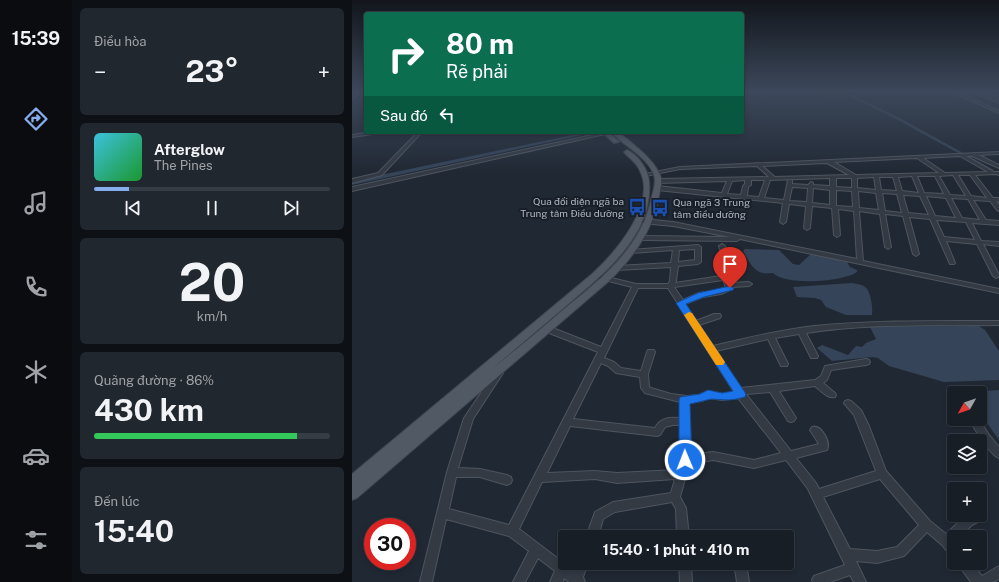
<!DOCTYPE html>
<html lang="vi">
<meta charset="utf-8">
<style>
:root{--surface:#181e26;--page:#21272e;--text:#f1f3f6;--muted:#9fa2a7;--line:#363c43;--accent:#86aeee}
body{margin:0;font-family:"Public Sans",sans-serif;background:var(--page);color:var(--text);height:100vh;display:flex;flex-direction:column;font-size:15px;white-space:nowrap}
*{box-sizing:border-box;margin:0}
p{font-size:13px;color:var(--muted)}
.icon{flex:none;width:22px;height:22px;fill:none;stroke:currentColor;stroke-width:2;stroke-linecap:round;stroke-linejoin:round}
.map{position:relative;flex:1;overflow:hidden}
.sheet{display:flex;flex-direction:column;gap:8px;padding:8px;background:#0d1015;width:280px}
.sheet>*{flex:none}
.top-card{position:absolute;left:12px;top:12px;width:380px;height:122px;border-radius:4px;box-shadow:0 2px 6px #0003,0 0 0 1px var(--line);background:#0b6e4f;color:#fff;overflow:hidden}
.needle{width:26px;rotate:230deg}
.fabs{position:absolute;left:595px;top:386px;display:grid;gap:8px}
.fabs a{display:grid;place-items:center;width:40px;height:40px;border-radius:4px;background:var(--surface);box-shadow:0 2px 6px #0003,0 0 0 1px var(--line);font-size:20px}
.speed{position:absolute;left:12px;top:518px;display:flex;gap:8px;font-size:20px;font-weight:700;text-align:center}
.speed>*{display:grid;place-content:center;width:52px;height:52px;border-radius:50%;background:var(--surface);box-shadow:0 2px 6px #0003,0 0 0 1px var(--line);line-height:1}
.speed .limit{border:6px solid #d22;background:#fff;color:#111}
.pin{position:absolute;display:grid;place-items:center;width:34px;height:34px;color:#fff;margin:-41px -17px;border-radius:50% 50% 50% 0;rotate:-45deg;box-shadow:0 0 4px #0007}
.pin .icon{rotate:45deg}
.me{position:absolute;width:44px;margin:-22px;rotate:359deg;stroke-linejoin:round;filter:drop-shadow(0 0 3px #0008)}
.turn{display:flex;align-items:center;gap:14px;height:84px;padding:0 16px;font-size:18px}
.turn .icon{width:52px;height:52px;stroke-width:2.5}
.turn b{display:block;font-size:28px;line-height:34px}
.then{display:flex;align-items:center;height:38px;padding:0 16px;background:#0003;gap:8px;font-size:15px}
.big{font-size:30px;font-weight:700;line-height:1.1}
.sheet .widget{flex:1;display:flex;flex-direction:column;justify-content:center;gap:6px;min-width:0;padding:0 14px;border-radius:6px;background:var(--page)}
.sheet .dial{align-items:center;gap:0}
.dial b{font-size:52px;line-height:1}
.song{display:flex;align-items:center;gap:12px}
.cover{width:48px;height:48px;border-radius:6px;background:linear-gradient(135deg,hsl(190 70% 55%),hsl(130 70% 35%))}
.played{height:4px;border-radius:2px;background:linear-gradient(90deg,var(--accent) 15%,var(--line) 15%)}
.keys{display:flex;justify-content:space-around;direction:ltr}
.heat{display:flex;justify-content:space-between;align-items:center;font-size:22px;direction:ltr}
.charge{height:6px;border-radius:3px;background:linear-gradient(90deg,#34c759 86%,var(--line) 0)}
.trip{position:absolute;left:206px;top:530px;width:236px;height:40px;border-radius:4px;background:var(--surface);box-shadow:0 2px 6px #0003,0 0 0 1px var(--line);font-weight:700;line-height:40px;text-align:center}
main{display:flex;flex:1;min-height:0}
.menu{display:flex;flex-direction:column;width:72px;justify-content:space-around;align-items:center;background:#0a0c0f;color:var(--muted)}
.menu .icon{width:28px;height:28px}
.menu .active{color:var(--accent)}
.menu b{font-size:18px;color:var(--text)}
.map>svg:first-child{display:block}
</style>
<main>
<nav class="menu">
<b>15:39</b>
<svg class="icon active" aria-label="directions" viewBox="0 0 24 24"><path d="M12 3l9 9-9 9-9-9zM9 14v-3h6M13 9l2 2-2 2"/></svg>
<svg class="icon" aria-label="music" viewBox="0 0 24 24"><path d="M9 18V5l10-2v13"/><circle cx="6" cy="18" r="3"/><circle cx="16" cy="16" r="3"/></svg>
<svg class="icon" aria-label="phone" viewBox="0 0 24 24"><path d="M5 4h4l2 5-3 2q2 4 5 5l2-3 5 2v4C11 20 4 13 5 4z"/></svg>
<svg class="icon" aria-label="climate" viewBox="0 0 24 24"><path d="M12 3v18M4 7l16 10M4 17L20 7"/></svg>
<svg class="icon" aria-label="car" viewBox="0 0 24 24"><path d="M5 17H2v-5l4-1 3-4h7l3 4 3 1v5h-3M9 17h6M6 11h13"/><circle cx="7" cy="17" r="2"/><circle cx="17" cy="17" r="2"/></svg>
<svg class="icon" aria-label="filters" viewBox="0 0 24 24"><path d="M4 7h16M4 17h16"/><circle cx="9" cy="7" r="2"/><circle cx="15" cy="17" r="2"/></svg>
</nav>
<section class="sheet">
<div class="widget"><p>Điều hòa</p>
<div class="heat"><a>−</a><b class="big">23°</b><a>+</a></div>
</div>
<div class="widget">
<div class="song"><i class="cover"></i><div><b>Afterglow</b><p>The Pines</p></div></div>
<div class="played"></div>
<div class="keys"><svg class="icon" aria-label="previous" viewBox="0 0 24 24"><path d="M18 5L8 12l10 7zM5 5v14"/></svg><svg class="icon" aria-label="pause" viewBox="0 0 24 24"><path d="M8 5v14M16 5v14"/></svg><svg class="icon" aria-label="next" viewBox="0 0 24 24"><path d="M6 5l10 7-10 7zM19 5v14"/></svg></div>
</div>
<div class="widget dial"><b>20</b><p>km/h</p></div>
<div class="widget"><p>Quãng đường · 86%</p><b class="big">430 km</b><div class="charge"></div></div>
<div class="widget"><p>Đến lúc</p><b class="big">15:40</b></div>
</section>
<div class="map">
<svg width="647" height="582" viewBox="0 0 647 582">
<rect width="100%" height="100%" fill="#202833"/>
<path fill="#253636" d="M466 91H484L498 98 480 100Z"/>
<path fill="#354459" d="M393 249 427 250 441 264 447 265 459 254 495 262 498 267 505 270V272C491 282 434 286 421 273 403 276 399 265 391 251Z
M500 283C504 284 510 284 513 287 519 291 521 309 520 315H494L474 307 469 300 463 298 445 297 441 287Z
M627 326 633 330 647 351V380L592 382 537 366 526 358 521 357 480 361 465 348 470 345 496 355 504 346 510 347 514 343 524 339 518 327Z
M647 390V440L628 413V393L615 392Z"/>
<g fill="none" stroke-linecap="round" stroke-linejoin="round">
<path fill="#354459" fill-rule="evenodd" d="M491 91 546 117 642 170 639 171 544 119 487 91Z"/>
<path fill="#354459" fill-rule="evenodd" d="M235 132H244L0 185V181Z"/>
<g stroke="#4e555f" stroke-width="2">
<path id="minor" d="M2 91H7L4 93 6 95 0 99V96L2 95 0 93Z
M598 91H604L647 111V113Z
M619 91H625L647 101V103Z
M632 91H638L647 96V98Z
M19 132H30L28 133 0 137V135Z
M66 132H70L30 175 0 183V179L26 173Z
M254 132H262L0 191V187Z
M647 152V154L627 155 647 165V168L620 156H614L642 172H647V175L644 174 623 175 641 198H647V202L644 201 647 205V211L645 210 638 201 621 200 634 220 647 221V225L620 223 629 241 647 242V246L631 244 647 275 646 277 644 278 641 276 625 244 594 241 603 263 602 264H598L578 219 557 217 567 254 564 256 561 254 551 216 533 214 539 247 536 249 533 247 528 214 507 211 511 261 647 289V293L388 239 385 241 289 240 286 238 289 236 378 237 321 226 290 223 287 221 290 219 321 222 505 259 502 211 486 209 488 235 485 237 482 235 480 208 460 206 458 228 455 230 452 228 454 206 437 204 434 222 431 224 428 222 431 203 305 190 302 188 305 186 370 193 375 181 306 183 303 181 306 179 417 177 405 166 328 169 293 176 291 175 293 174 328 167ZM608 156 636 172 593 173 571 158ZM565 158 587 173 504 175 482 162ZM475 163 497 175 423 177 410 166ZM601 175 614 196 598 195 587 176ZM606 175H618L635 198 619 196ZM560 176 567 193 550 191 546 177ZM565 176H583L592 194 572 193ZM522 177 524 190 505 188V178ZM527 177H541L545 191 529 190ZM478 178V186L461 185V183L459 182 456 185 440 184V180H436L432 200 412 198 418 180ZM484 178H500V188L484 187ZM393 180V184L391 186 389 195 375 194 380 181ZM399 180H413L407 197 395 196 396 187 399 185ZM440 187 456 188 455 202 437 201ZM461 188 478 190V205L460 203ZM484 190 500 191 501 207 484 206ZM506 191 524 193 527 210 507 208ZM530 193 545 194 550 213 533 211ZM551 195 568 196 577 215 556 213ZM574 196 594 198 604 218 583 216ZM599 198 616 199 628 220 610 218ZM584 220 614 222 623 240 592 237Z
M370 244 373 246 380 271 375 277 379 283 397 282 400 284 397 286 381 287 380 289 369 294 351 297 333 304 344 321 362 314H368L369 316 368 318 347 325 361 346C394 338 428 330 462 326 523 320 585 321 647 321V325C583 326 517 323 454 333L466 356 465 358H459L447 334 423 338 436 364 435 366H429L416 339 364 351 389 388 463 380 469 376 473 366 514 359 517 360 518 362 517 364 514 365 479 370 475 380 471 383 483 393 484 395 483 397C476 399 469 391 463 386L427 391 444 418 442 421 439 422 436 421 418 392 394 394 439 451 467 444 458 430 460 427C469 424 479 442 475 450L444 458 464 483 467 489 524 471 502 415 492 403 493 401 496 400 499 401 509 410 517 426 534 471 578 521 594 534 612 517 616 515H628V510L631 511 632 515 631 519 620 525 607 537H602V557L598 555 590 545 575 532 552 556 525 563 504 561 514 582H502L498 575 478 582H461L460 580 462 576 493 565 456 489 434 460 402 468 361 460 337 464 328 497 334 508 337 537H325L324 509 320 502 263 512 251 519 246 537H234L243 512 261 502 319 493 323 479 265 483 243 479 190 482 167 529 221 570 224 563H236L231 577 233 582H217L212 578 211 582H198L203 571 186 558 173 582H161L177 551 157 536 94 519 80 582H68L95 472 112 418 144 371 147 370 150 371 151 373 121 419 106 468 128 469 155 475 159 477 160 480 159 483 155 485 128 477H104L97 509 157 525 246 352 192 331 191 329 192 327H198L249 347 280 287 241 277 240 276 241 275 243 274 284 284H316L318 281 319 267 265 270 262 268 265 266 319 263 321 250 280 253 278 252 277 251 278 250 346 245 349 247V262L346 264 326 266 324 281 323 283 369 276 374 271 367 246ZM343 249V260L326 262 327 250ZM371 280 374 287 367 290 347 293 331 300 322 287ZM286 288H316L382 392 370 394 356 391 347 395 335 396 319 394 299 388 297 387 296 374 303 352 302 350H296L295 352 289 371 269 368 262 362 252 358ZM249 363 256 366 264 373 288 377 289 388 293 393 328 402V418C317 417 308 418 303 428L221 419ZM357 398 370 400 386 398 429 453 402 460 361 452 338 455 337 403 350 401ZM321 425H328V460L325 470 265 473 243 471 195 473 218 426 305 436 308 435 313 427ZM528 479 567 525 545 547 525 551 498 549 471 497Z
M604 387 607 388 610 393H602V394L600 390 601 388Z
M617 419H627L637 435 647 447V458C638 455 622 428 617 419Z
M327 563H339L340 582H328Z
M382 563H394L397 582H385Z
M606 563H619L630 576 647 566V579L641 582H619L608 567Z"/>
</g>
<g stroke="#3d434d" stroke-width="2">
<path id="major" d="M250 132H256L267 142 262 143Z
M259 132C270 132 279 143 287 149 295 156 304 165 308 175 311 181 308 189 307 196 301 230 282 257 257 281L5 498 0 500V474L240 274C263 253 305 205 288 171 285 163 277 158 272 152L275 150C286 155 296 169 297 181 302 238 246 278 208 311 186 330 163 349 141 368 165 349 188 330 211 310 250 278 290 248 300 196 302 189 304 181 302 175 295 156 272 146 259 132Z"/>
</g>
<use href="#minor" fill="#333a44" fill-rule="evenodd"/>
<use href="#major" fill="#515964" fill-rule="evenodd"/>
</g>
<linearGradient id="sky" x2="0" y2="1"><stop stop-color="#12161c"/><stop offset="0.53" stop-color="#3c485b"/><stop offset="1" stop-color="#3c485b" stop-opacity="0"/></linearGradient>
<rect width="647" height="173" fill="url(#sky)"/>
<path fill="#1a73e8" stroke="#114b97" d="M378 286 382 288 381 290 352 297 334 304 394 394 393 397C379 401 374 400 360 399 358 399 343 403 338 404L340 460 338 464 333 466 329 464 327 460V400L328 397 348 394 356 390 370 393 381 391 324 303 346 293Z"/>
<path fill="#f59e0b" d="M337 312 340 313 371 359 373 362 371 365H364L332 315Z"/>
<defs>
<g id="bus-bare" transform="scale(1.38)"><path d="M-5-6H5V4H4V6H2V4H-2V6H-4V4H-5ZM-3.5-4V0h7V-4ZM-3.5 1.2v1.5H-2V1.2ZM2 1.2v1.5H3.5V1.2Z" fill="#1a4fb4" stroke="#191f28" stroke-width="2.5" paint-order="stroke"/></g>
</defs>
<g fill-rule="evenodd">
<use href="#bus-bare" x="285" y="207"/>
<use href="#bus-bare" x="308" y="208"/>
</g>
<g text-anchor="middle" stroke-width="4" stroke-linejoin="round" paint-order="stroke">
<g font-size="10" fill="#adb5c1" stroke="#191f28" text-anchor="end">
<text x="272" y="205">Qua đối diện ngã ba<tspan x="272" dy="12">Trung tâm Điều dưỡng</tspan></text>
<text x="321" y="206" text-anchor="start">Qua ngã 3 Trung<tspan x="321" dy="12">tâm điều dưỡng</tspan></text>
</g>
</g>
</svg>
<div class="fabs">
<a><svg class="needle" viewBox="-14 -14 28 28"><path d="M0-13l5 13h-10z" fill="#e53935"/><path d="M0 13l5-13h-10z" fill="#9fa2a7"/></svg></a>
<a><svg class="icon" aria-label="layers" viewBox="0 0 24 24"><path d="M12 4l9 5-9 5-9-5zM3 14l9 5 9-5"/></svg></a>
<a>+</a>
<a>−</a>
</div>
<div class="speed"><div class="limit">30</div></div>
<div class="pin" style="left:378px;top:288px;background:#d93025"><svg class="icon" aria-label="arrive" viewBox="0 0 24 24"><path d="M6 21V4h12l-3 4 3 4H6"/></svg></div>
<svg class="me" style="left:333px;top:460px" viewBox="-20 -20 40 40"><circle r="17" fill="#1a73e8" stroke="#fff" stroke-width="3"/><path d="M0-11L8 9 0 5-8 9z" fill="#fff"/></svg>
<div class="trip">15:40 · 1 phút · 410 m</div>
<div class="top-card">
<div class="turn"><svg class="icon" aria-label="right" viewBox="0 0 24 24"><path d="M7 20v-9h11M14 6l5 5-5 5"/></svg><div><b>80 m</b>Rẽ phải</div></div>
<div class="then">Sau đó<svg class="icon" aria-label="left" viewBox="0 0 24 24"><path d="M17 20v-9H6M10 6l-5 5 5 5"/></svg></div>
</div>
</div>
</main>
